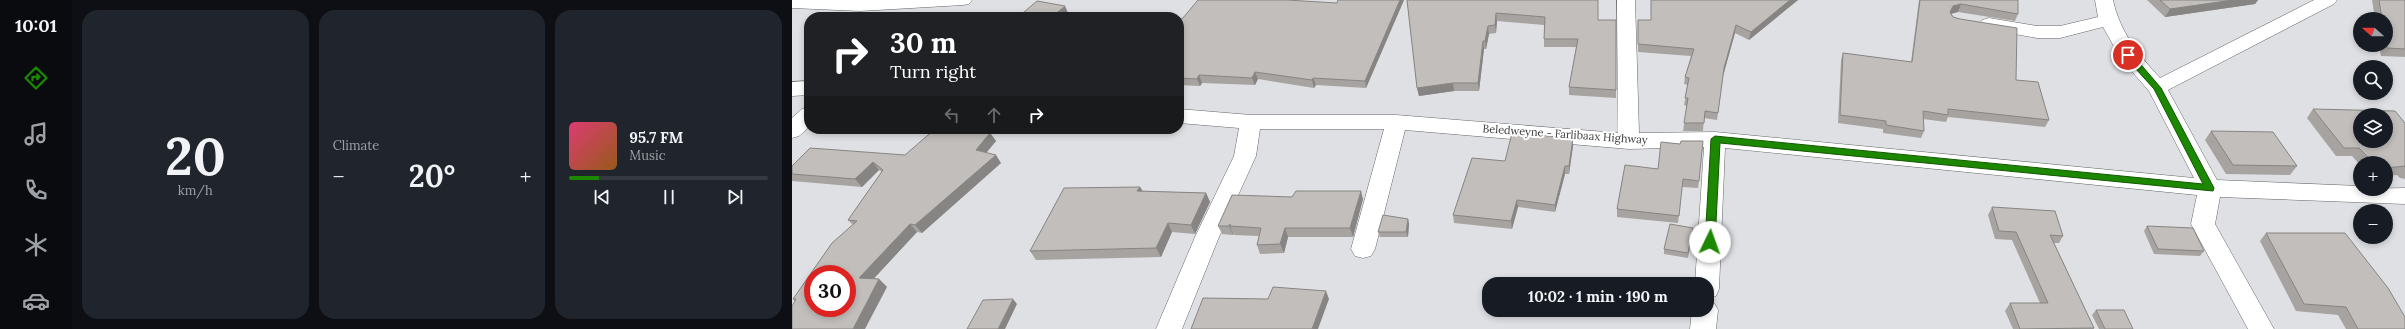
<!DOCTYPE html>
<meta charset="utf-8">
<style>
:root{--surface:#171b24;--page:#20242c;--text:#f1f3f6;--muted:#9ea1a6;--line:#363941;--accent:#1c8801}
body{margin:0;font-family:Lora,serif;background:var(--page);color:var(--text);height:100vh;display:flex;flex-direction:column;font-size:15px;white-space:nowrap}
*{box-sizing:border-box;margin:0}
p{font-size:13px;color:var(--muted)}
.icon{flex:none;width:22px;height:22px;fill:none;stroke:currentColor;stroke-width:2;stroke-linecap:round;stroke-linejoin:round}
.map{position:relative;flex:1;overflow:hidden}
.details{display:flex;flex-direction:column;gap:10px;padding:10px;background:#0d0f14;width:720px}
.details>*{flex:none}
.guide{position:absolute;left:12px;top:12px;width:380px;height:122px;border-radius:16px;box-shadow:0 2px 6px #0003;background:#202124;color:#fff;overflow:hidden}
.needle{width:26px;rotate:291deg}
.tools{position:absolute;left:1561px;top:12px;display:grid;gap:8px}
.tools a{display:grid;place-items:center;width:40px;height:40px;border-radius:50%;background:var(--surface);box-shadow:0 2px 6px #0003;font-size:20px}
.speed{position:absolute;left:12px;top:265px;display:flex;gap:8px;font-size:20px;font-weight:700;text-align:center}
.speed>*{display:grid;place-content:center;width:52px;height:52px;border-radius:50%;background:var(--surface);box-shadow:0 2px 6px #0003;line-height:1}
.speed .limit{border:6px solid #d22;background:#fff;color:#111}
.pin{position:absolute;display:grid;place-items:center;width:34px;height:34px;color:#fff;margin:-17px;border:2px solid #fff;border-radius:50%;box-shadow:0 1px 4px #0007}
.me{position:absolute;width:44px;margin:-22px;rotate:3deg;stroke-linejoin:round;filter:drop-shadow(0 0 3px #0008)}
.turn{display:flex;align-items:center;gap:14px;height:84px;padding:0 20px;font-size:18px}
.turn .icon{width:52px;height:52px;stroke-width:2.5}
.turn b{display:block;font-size:28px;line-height:34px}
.lanes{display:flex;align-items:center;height:38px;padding:0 20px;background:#0003;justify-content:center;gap:20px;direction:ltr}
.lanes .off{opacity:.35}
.big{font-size:30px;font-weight:800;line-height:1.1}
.details .tile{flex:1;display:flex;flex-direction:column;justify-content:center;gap:6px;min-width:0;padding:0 14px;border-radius:16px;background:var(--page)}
.details .dial{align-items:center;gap:0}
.dial b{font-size:52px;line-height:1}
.song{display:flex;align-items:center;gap:12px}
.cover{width:48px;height:48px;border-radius:6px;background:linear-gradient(135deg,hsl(340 70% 55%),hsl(30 70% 35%))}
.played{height:4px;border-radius:2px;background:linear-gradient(90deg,var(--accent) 15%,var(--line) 15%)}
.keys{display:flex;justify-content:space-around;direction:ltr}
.heat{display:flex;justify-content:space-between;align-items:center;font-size:22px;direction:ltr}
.details .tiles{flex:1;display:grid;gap:10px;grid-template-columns:repeat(3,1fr)}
.trip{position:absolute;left:690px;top:277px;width:232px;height:40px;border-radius:16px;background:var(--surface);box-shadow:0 2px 6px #0003;font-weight:800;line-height:40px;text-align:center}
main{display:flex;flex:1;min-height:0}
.tabs{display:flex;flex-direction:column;width:72px;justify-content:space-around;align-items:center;background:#090b0e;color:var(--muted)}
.tabs .icon{width:28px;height:28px}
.tabs .current{color:var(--accent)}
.tabs b{font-size:18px;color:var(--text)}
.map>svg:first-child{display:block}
</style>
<main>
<nav class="tabs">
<b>10:01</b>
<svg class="icon current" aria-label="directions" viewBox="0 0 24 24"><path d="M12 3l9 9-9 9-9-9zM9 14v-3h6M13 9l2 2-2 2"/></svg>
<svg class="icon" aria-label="music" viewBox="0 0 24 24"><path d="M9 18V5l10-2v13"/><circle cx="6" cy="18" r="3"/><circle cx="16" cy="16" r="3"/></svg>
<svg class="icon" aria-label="phone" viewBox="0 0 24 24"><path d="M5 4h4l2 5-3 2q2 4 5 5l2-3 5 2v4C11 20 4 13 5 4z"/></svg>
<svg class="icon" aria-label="climate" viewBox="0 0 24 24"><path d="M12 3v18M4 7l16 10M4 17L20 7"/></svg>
<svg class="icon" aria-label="car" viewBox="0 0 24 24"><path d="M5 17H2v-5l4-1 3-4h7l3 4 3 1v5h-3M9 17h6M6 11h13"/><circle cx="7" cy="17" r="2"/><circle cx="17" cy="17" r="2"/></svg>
</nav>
<section class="details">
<div class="tiles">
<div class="tile dial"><b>20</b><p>km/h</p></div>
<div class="tile"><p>Climate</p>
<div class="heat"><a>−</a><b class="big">20°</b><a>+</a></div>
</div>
<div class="tile">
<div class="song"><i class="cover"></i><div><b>95.7 FM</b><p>Music</p></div></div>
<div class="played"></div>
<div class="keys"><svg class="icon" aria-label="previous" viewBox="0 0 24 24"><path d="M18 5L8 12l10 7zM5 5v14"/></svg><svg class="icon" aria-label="pause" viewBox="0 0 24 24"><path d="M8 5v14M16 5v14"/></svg><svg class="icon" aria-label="next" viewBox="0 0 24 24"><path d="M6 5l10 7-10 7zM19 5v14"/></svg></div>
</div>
</div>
</section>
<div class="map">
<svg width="1613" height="329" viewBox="0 0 1613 329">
<rect width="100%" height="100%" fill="#dfe0e3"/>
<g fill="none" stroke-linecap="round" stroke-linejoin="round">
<g stroke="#66676a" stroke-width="1">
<path id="minor" d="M0 0H180L177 4 171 5 68 11 0 8Z
M825 0H843L847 133 923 132 1402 178 1357 91 1329 59 1311 27 1268 38H1245L1190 28 1188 24 1190 20 1197 18 1245 26H1268L1306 17 1303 0H1321C1328 32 1346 54 1368 78L1522 0H1545L1542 4 1376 90 1425 180 1568 186V189L1613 188V204L1428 197 1423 224 1482 329H1456L1399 224 1405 195 933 148 927 289 924 296 915 299V284H903L912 147 837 149 613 130 583 249 579 256 571 258 563 256 559 249 592 129H468L464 156 427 237 390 329H364L403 237 442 156 447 128 387 123V109L459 115H604L826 133Z
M17 81V95L0 96V82Z
M17 107V127L7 136 0 138V118L10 109Z
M915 300 922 303 926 310 924 329H898L900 310H915Z"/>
</g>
<use href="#minor" fill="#fff" fill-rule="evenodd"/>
</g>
<path fill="#a6a3a1" d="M612 0 574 88 524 85 522 88 466 79 463 85 410 83 408 86 387 85V18L390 19 545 3Z
M615 0 806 20H824V98L777 95V87L784 47H752V25L705 21 704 33 697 34 694 49H692L687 91H662L627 96 625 88Z
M859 0H1006L957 40 943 33 931 76 925 120 912 118 911 131H891L895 106 892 105 896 85 892 84 893 77 899 56 846 52V20H859Z
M1127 0H1226V14L1223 21 1166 12 1159 13 1161 17 1224 80 1257 120 1253 127 1156 117 1154 122 1131 119 1132 131 1129 138 1091 133V129L1046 123 1049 60 1051 53 1119 62Z
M1355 0H1466L1463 4 1373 17Z
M1580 0H1613V57L1589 56 1587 45H1594V19H1583Z
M1521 109 1613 123V179L1608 178 1605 175 1594 176V163H1568V165L1560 156H1544L1515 118Z
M1419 131 1505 166 1498 175 1434 174 1413 140Z
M198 133 204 141 194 153 209 163 130 233 125 232 82 278 87 279 95 287 3 302 1 299 61 225 56 220 90 172 87 170 70 187 0 181V166L113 155Z
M781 138V146L777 174H773L763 212 726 207 720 229 662 223 661 215Z
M833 165 907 181 906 188 890 187 886 223 825 217V209Z
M348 187 351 191 414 193 418 202 403 234 380 232 369 257 244 260 238 251Z
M500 197 571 199 561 237H496L492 253 468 254 465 245 467 236 442 235 441 234V235L430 234 426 226Z
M1200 207 1271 236 1267 243H1262L1302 328V329H1221L1213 311 1218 303H1248L1220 240 1203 239 1196 215Z
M616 219 617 224 616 237H588L586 232Z
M1355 226 1412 251 1408 256 1362 254 1352 231Z
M901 233 896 258 872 254V249Z
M1474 233 1613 329H1554L1546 315 1504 311 1468 241Z
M1304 310 1341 329H1307L1300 315Z"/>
<path fill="#878583" d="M608 0H612L574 88 573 81Z
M998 0H1006L957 40 959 32Z
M1441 0H1466L1463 4 1373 17 1378 9Z
M1169 4 1166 12 1159 14 1158 12 1161 6Z
M273 6 277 15 275 17H260Z
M704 13 705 21 704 33 703 25Z
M944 25 943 33 931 76 925 120 932 68Z
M696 26 697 34 694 49 693 41Z
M691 41 692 49 687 91 686 83Z
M463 72 466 79 463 85 460 78Z
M407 75 410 83 408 86 405 79Z
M521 78 524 85 522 88 520 80Z
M661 83 662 91 627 96 625 88Z
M198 133 204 141 190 158 184 150Z
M781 138V146L777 174V166Z
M204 155 209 163 130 233 123 225Z
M81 162 87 170 70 187 63 179Z
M773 166V174L763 212V205Z
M348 187 353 196 345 191Z
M569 191 571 199 561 237 558 228Z
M414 193 418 202 403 234 399 225Z
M725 200 726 207 720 229 719 221Z
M616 219 617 224 616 237 614 232Z
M376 223 380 232 369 257 364 248Z
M118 224 125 232 75 286 67 278Z
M438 224V226L441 234V235L437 226Z
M493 228 496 237 492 253 488 244Z
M87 279 95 287 73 329H61Z
M534 291 537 299 526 329H520Z
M221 299 225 304 213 329H206Z"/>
<path fill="#c1bebb" stroke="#878583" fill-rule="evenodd" d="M406 0H495L545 3 546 0H608L573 81 521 78 520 80 463 72 460 78 407 75 405 79 387 78V18L390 19Z
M615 0H806V20H824V90L777 87 786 39H752L753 17 704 13 703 25 696 26 693 41H691L686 83H661L625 88Z
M859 0H998L959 32 944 25 932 68 926 113 913 111 912 123H892L896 98H893L897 78 893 77 902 49 846 44V20H859Z
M1128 0H1226V14L1169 4 1161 6 1158 12 1161 17 1168 19 1225 28 1224 80 1246 82 1257 120 1156 109V115L1131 111 1132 131 1094 125V121L1048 115 1051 53 1120 62Z
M1368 0H1441L1378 9Z
M1587 0H1613V49L1595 48 1594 43V19H1590Z
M245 1 273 6 260 17H226Z
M1521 109 1603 111 1613 123V166L1594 168V163H1582L1567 148H1552ZM1568 115H1594V141H1568Z
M143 129H179L198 133 184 150 204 155 123 225 118 224 67 278 87 279 61 329H0V306L4 299H1L40 243 65 221 56 220 91 170 81 162 63 179 0 174V166L18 148 113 155ZM21 274H55V308H21Z
M1419 131 1481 132 1505 166 1441 165Z
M720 133 781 138 777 166H773L763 205 725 200 719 221 661 215 680 158 713 161Z
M889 141H911L907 181 891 179 887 216 825 209 833 165 866 169 869 142 888 144Z
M348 187 345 191 414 193 399 225 376 223 364 248 238 251 272 188Z
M504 191H569L558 228H493L488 244 465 245 469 228 438 226V224L437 226H426L440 195 500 197Z
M1200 207 1263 211 1271 236 1258 235 1302 328 1228 329 1218 303H1256L1224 232 1207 231Z
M591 215 616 219 614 232H586Z
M878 224 901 228 896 253 872 249Z
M1355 226 1401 228 1412 251 1366 249Z
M1474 233H1553L1596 288 1613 317V329H1566L1554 307 1512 304Z
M481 287 534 291 520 329H399L411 298 476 299Z
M221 299 206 329H175L191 300Z
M1304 310H1332L1341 329H1313Z"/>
<path fill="#1c8801" stroke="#125801" d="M1333 53H1339L1369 88 1422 188 1421 191 928 143 923 242 918 246 913 242 919 139 923 136 1411 184 1362 89 1333 57Z"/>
<g text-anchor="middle" stroke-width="4" stroke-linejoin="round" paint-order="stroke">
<g font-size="11" fill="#38393a" stroke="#fff">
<text transform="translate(773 134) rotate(4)" y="4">Beledweyne - Farlibaax Highway</text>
</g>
</g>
</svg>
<div class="tools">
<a><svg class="needle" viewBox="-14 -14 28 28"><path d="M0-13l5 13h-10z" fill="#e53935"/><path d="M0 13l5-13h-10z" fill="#9ea1a6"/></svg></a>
<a><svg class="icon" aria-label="search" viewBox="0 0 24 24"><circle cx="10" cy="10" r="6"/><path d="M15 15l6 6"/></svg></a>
<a><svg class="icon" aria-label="layers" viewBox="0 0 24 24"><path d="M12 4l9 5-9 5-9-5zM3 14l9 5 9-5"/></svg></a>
<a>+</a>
<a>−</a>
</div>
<div class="speed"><div class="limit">30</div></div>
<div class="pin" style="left:1336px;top:55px;background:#d93025"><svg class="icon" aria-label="arrive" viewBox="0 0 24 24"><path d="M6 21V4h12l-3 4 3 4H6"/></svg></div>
<svg class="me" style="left:918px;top:242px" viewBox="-20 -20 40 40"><circle r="19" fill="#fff"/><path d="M0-13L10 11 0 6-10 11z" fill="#1c8801"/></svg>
<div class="trip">10:02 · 1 min · 190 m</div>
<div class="guide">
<div class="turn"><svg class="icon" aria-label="right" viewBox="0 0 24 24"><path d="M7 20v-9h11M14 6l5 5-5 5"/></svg><div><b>30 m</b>Turn right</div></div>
<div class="lanes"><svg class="icon off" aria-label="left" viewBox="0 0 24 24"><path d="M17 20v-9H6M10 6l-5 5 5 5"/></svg><svg class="icon off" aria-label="ahead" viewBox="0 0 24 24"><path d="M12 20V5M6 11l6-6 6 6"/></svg><svg class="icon" aria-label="right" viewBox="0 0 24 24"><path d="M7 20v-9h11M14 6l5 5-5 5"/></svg></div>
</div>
</div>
</main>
